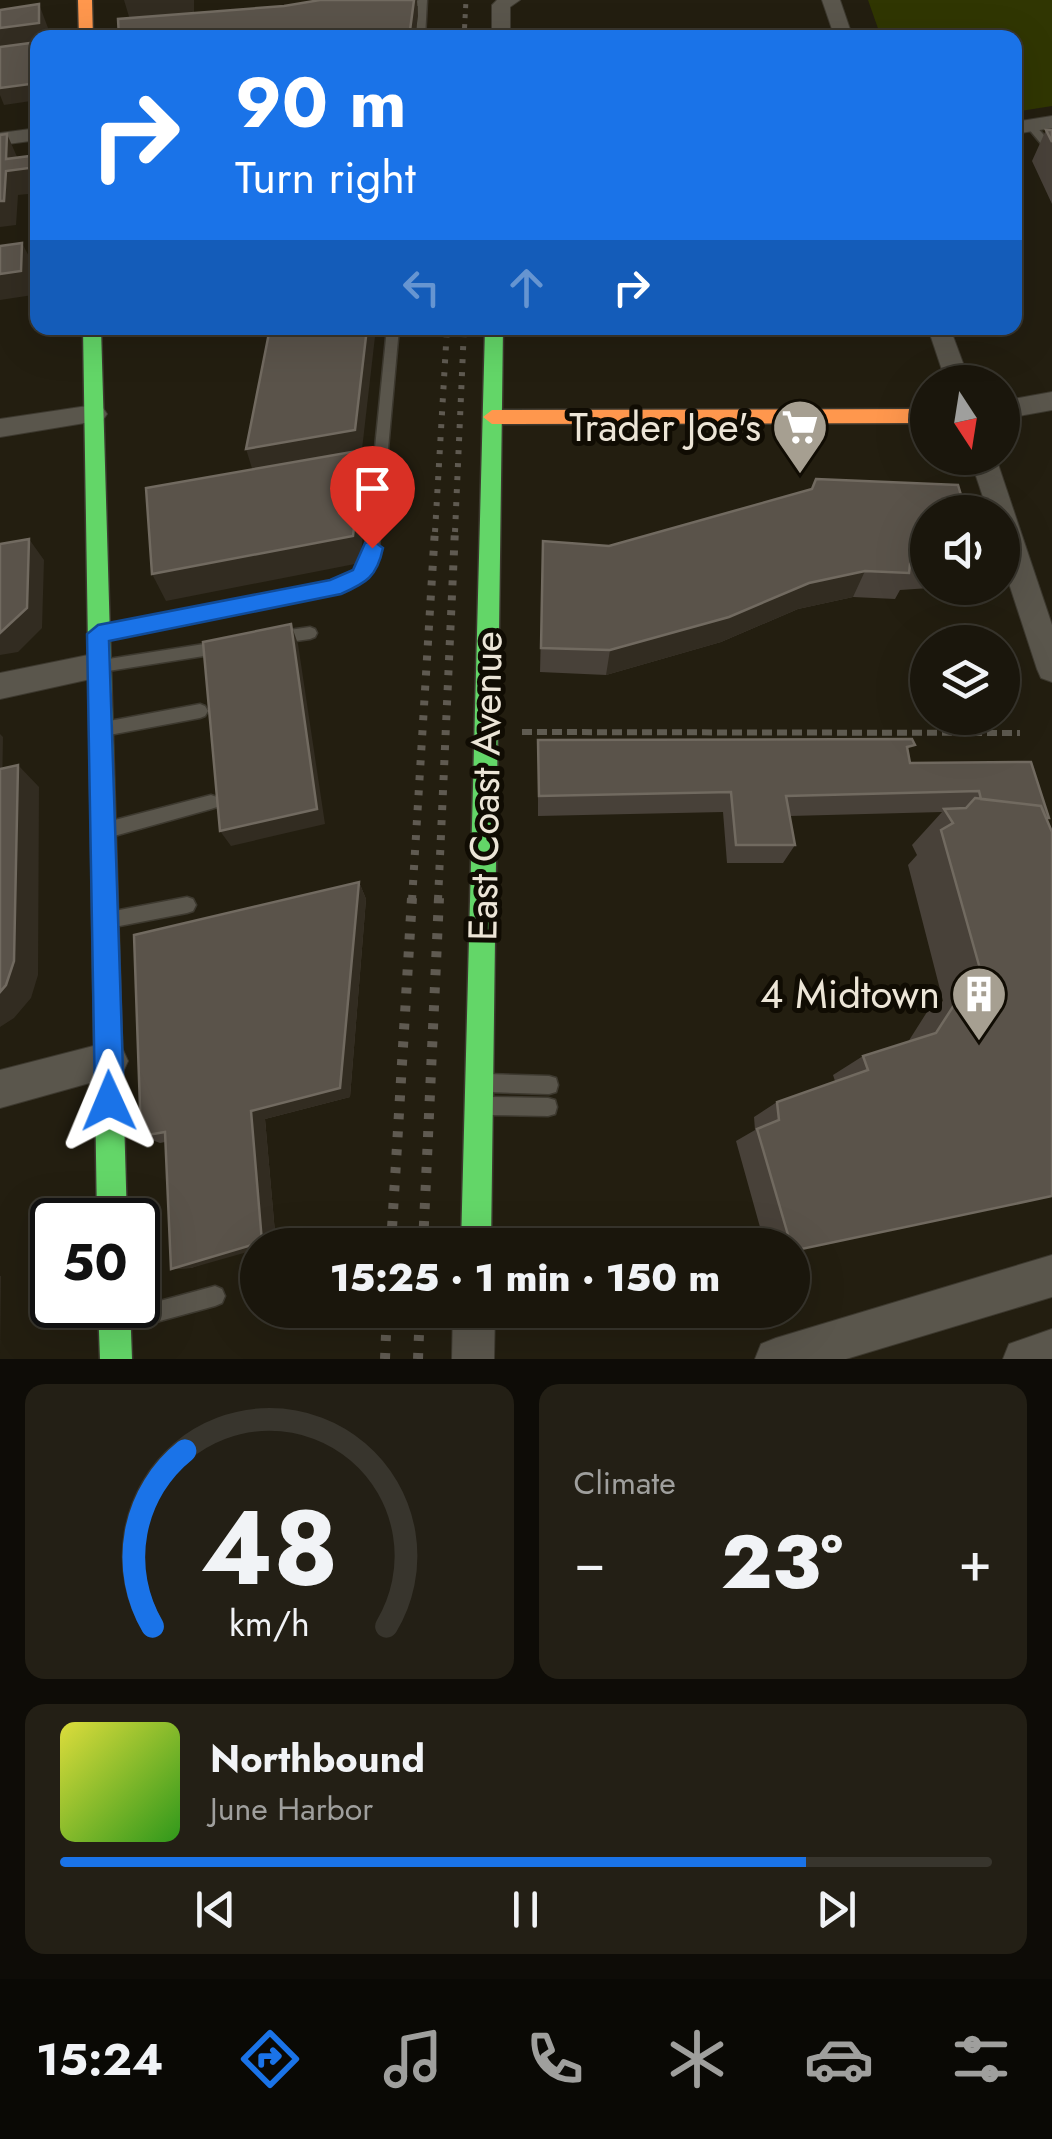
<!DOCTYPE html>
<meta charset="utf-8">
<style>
:root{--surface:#1a160c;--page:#231f15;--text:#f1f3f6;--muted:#9f9f9d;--line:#38352d;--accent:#1a73e8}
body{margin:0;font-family:Jost,sans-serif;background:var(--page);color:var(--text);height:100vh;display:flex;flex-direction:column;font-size:38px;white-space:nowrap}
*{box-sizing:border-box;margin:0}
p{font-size:32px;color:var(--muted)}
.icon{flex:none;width:55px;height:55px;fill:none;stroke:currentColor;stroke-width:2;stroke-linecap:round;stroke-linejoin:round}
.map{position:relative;height:1359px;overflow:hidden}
.drawer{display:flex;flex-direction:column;gap:25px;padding:25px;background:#0e0c07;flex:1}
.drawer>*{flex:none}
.top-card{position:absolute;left:30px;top:30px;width:992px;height:305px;border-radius:20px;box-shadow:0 10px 40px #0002,0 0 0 2px var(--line);background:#1a73e8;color:#fff;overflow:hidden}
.needle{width:65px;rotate:168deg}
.controls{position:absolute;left:910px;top:365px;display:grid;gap:20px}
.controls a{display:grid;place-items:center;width:110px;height:110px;border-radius:50%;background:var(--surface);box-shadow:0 10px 40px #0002,0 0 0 2px var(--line);font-size:50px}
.speed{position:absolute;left:30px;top:1198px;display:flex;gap:20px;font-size:50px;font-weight:700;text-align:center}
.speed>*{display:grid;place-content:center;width:130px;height:130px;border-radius:50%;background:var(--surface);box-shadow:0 10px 40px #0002,0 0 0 2px var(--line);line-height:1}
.speed .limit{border:5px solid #111;border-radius:15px;background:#fff;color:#111}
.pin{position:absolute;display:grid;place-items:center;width:85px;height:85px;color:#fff;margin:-102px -42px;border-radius:50% 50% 50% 0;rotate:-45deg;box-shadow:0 0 10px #0007}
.pin .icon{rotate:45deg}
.me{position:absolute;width:110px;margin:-55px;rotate:359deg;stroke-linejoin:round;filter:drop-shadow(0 0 8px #0008)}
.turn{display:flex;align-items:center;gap:35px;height:210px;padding:0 40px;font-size:45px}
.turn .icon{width:130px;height:130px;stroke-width:2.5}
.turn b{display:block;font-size:70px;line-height:85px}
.lanes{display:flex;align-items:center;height:95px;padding:0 40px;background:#0003;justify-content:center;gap:50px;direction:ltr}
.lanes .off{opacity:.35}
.big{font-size:75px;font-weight:800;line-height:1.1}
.drawer .tile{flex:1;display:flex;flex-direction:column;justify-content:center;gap:15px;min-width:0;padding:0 35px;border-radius:20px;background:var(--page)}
.drawer .dial{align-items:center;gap:0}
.dial svg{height:260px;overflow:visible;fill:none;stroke:var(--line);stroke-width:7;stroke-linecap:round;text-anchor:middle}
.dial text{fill:var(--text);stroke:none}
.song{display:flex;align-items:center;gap:30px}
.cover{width:120px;height:120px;border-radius:15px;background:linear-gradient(135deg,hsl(60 70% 55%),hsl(110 70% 35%))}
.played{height:10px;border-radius:5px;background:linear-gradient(90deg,var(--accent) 80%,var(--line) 80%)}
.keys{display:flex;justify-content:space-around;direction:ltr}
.heat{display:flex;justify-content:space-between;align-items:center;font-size:55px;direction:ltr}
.drawer .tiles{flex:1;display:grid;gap:25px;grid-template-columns:1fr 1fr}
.tile:last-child{grid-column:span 2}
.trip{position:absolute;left:240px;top:1228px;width:570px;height:100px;border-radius:50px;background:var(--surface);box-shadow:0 10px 40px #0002,0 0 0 2px var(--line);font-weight:800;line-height:100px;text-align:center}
.dock{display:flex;height:160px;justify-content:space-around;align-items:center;background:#0a0905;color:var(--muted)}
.dock .icon{width:70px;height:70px}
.dock .current{color:var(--accent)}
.dock b{font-size:45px;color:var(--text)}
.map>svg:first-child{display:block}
</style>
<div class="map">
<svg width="1052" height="1359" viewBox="0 0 1052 1359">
<rect width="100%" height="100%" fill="#231e10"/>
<path fill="#303602" d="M868 0H1052V106L1015 112V38L881 37Z"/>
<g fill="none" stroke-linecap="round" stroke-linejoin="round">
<g stroke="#3d392f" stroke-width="3">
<path id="lane" d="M419 0H427L425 38H416L418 6 398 9 394 6Z
M1027 123H1033L1052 144V153L1048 152 1027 127Z
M387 328H399L379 548C372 575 359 585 333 594L99 639 94 637 92 633 94 629 99 627 333 582C351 576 360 567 365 548Z
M310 627 315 629 317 633 315 637 310 639 275 644 270 642 268 638 270 634 275 632Z
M223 641 228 643 230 647 228 651 223 653 102 672 97 670 95 666 97 662 102 660Z
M200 704 205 706 208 711 205 716 200 718 104 736 99 734 96 729 99 724 104 722Z
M211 795 217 797 219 802 217 807 211 809 107 838 101 835 99 830 101 825 107 822Z
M187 897 193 899 196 905 193 911 187 913 109 928 103 926 100 920 103 914 109 912Z
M488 1074 549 1076 556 1078 558 1085 556 1092 549 1094 488 1092 481 1090 479 1083 481 1076Z
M488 1097 548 1098 555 1100 557 1107 555 1114 548 1116 488 1115 481 1113 479 1106 481 1099Z
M215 1286 222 1289 225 1296 222 1303 215 1306 123 1331 116 1328 113 1321 116 1314 123 1311Z"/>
</g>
<g stroke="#3d392f" stroke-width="2">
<path id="street" d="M497 0H520L510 7V38H492V5Z
M822 0H840L853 38H835Z
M1052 116V128L1015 134V122Z
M38 128V140L0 145V133Z
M928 328H950L970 382H946Z
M1052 392V410L1002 419V401Z
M94 405 103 408 107 414 103 420 0 437V419Z
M970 458H996L1052 625V682L1041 678 1037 669 1002 562V512H988Z
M98 653 109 657 113 666 109 675 0 699V673Z
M109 1042 122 1048 128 1061 122 1074 0 1108V1070Z
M1052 1255V1297L846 1359H755L761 1344 776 1338Z
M453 1310H495L494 1359H452Z
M1052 1329V1359H1003L1009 1344Z"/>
</g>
<g stroke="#3d392f" stroke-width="3">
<path id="fast" d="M83 328H101L127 1220H97Z
M485 328H503L491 1245H461Z
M98 1305H130L132 1359H100Z"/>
</g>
<g stroke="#3d392f" stroke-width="3">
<path id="slow" d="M78 0H92L93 38H79Z
M928 409V423L492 424 483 417 492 410Z"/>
</g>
<path stroke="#5f5b51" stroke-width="6" stroke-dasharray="10 5" stroke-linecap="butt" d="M522 732 1020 733"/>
<use href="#lane" fill="#5a564c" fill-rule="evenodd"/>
<use href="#street" fill="#5a564c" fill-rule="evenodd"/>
<use href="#fast" fill="#63d668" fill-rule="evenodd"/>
<use href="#slow" fill="#ff974d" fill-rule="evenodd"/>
<path stroke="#5f5a51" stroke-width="5" stroke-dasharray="4 6" stroke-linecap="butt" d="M464 38 466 0"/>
<path stroke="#5f5a51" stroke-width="6" stroke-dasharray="4 9" stroke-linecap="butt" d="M435 532 447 328
M455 532 464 328"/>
<path stroke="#5f5a51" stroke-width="8" stroke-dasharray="5 10" stroke-linecap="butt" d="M412 900 435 529
M438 900 455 529"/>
<path stroke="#5f5a51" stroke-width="10" stroke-dasharray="6 12" stroke-linecap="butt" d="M391 1245 412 898
M423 1245 439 898
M385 1359 387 1310
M418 1359 420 1310"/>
</g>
<path fill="#484139" d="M1046 130H1052V204L1032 161Z
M928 512V588H930L900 590 895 599 853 597 798 609 721 642 606 675 540 672 543 541 609 546Z
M538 740 910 763 1049 818 1047 820 1052 1196 792 1245H765L736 1141 755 1130 754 1117 777 1102 835 1081 833 1075 863 1056 908 1042 927 1012 943 1001 908 865 917 855 912 845 942 812 790 816 795 845 783 863H727L723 812 538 816Z
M359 882 366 899 350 1097 265 1119 276 1244 258 1245 191 1268 171 1269 165 1142 160 1143 141 1136Z"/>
<path fill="#322c21" d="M124 0H194V13L130 20Z
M414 0H417L418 16 415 38H409Z
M39 4 48 28V38H38V48L0 53V28Z
M38 83V100L4 105 0 95V88Z
M7 134 18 159 38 166V193L18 195 16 225 0 227V201Z
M22 243 34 266 33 295 0 300V274Z
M367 328H376L361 458 255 478 246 449Z
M363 450 369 478 360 563 166 601 152 574Z
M29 539 44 560 42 628 18 652 0 655V633Z
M865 571 853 597 798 609 721 642 606 675 610 650 809 583Z
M291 624 298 644 325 824 231 846 220 831Z
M0 734 3 737 2 794 0 792Z
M18 765 39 787 38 975 31 998 14 1018 0 1027V992Z
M359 882 366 899 350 1097 265 1119 276 1244 258 1245V1249L191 1268 171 1269 251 1111Z
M0 1276H1L0 1353Z"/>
<path fill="#5a534a" stroke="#716a60" stroke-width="2.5" d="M320 0H414L409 38H119L118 19 284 6Z
M39 4V23L0 28V10Z
M38 42V83L0 88V47Z
M1046 130H1052V142Z
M7 134 6 159 38 155 37 167 6 171 4 201H0V135Z
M22 243 21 271 0 274V246Z
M270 328H367L355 430 246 449Z
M363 450 353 536 152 574 146 488Z
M816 479 958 485 966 512H928V563L910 564 909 573 865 571 809 583 729 617 610 650 541 648 543 541 609 546 812 489Z
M29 539 27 608 0 633V544Z
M291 624 317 809 220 831 203 642Z
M912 739 915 745 907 747 910 763 1031 762 1049 818H1046L1041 806 981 799 979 791 786 796 795 845H736L731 792 539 796 538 740Z
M18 765 14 961 6 985 0 992V769Z
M975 798 1041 806 1052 832V1196L792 1251V1245H791L757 1129 779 1120 777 1102 868 1070 863 1056 936 1033 965 988 984 983 941 830 953 823 944 809 966 808Z
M359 882 340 1088 251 1111 262 1242 171 1269 165 1132 141 1136 134 935Z"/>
<path fill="#1a73e8" stroke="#114b97" stroke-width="2.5" d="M372 540 383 548C377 577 366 583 341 594L109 641 124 1101 119 1111 109 1115 99 1111 95 1101 87 634 98 625 330 580 353 570 365 543Z"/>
<defs>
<g id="supermarket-pin" transform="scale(2.875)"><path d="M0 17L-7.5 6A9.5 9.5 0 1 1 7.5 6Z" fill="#a69f91" stroke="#100c03"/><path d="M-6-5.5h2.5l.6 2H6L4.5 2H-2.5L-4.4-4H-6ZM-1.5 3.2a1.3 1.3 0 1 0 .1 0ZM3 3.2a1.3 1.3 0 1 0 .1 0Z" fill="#fff"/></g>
<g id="building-pin" transform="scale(2.875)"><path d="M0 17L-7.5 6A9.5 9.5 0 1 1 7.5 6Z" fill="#a69f91" stroke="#100c03"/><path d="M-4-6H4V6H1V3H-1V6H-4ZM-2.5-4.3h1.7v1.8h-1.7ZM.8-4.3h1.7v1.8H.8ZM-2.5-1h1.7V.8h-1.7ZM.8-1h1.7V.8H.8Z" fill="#fff"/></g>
</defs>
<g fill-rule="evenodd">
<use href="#supermarket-pin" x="800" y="427"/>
<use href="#building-pin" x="979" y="994"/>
</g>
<g text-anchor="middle" stroke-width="10" stroke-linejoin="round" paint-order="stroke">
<g font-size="40" fill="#ece5d7" stroke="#100c03" text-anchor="end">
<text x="761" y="441">Trader Joe's</text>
<text x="940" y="1008">4 Midtown</text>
</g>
<g font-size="40" fill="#ece5d7" stroke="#100c03">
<text transform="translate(485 786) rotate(-89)" y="14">East Coast Avenue</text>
</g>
</g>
</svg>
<div class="controls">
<a><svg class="needle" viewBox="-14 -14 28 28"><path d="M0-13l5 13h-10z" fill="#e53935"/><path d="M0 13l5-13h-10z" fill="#9f9f9d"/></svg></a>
<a><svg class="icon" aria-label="sound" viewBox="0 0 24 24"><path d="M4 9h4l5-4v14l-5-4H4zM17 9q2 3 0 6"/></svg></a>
<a><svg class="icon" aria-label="layers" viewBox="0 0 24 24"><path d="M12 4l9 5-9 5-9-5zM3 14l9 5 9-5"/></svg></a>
</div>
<div class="speed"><div class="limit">50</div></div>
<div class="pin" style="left:372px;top:548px;background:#d93025"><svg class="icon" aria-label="arrive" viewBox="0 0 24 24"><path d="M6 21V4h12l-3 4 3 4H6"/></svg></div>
<svg class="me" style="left:109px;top:1101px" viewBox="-20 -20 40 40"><path d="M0-17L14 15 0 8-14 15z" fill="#1a73e8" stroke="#fff" stroke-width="4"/></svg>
<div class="trip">15:25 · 1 min · 150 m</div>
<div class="top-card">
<div class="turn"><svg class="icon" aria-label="right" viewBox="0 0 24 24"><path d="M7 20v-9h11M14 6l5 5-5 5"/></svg><div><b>90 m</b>Turn right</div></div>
<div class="lanes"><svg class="icon off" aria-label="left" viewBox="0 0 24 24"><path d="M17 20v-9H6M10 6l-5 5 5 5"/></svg><svg class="icon off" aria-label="ahead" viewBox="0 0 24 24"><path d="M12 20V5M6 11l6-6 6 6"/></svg><svg class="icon" aria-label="right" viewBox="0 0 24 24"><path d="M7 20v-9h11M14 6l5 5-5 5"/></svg></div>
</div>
</div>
<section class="drawer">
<div class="tiles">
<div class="tile dial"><svg viewBox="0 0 100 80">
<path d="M14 69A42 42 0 1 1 86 69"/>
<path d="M14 69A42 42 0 0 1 24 15" stroke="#1a73e8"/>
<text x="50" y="56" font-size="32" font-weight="700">48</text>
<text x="50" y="72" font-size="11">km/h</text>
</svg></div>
<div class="tile"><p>Climate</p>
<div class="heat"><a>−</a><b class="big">23°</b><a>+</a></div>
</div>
<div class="tile">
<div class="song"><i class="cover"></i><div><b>Northbound</b><p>June Harbor</p></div></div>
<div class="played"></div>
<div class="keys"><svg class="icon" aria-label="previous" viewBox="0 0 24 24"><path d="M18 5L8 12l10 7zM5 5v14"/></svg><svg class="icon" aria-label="pause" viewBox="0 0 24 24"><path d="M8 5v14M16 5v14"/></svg><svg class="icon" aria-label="next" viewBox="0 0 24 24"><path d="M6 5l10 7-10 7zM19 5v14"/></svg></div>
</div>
</div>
</section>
<nav class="dock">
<b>15:24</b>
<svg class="icon current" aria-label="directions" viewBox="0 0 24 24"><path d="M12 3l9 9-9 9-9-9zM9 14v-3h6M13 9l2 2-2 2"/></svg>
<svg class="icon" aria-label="music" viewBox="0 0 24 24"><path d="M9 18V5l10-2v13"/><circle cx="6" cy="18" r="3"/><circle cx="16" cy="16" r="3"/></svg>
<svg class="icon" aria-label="phone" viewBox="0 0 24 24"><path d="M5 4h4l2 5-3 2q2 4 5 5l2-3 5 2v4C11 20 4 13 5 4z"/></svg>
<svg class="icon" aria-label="climate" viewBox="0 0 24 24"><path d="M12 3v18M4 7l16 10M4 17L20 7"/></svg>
<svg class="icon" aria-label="car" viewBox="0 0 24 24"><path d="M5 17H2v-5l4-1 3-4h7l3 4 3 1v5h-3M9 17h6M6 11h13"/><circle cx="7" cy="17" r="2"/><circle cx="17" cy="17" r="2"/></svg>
<svg class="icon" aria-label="filters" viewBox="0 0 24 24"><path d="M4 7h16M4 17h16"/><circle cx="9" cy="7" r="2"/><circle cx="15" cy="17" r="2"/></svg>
</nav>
